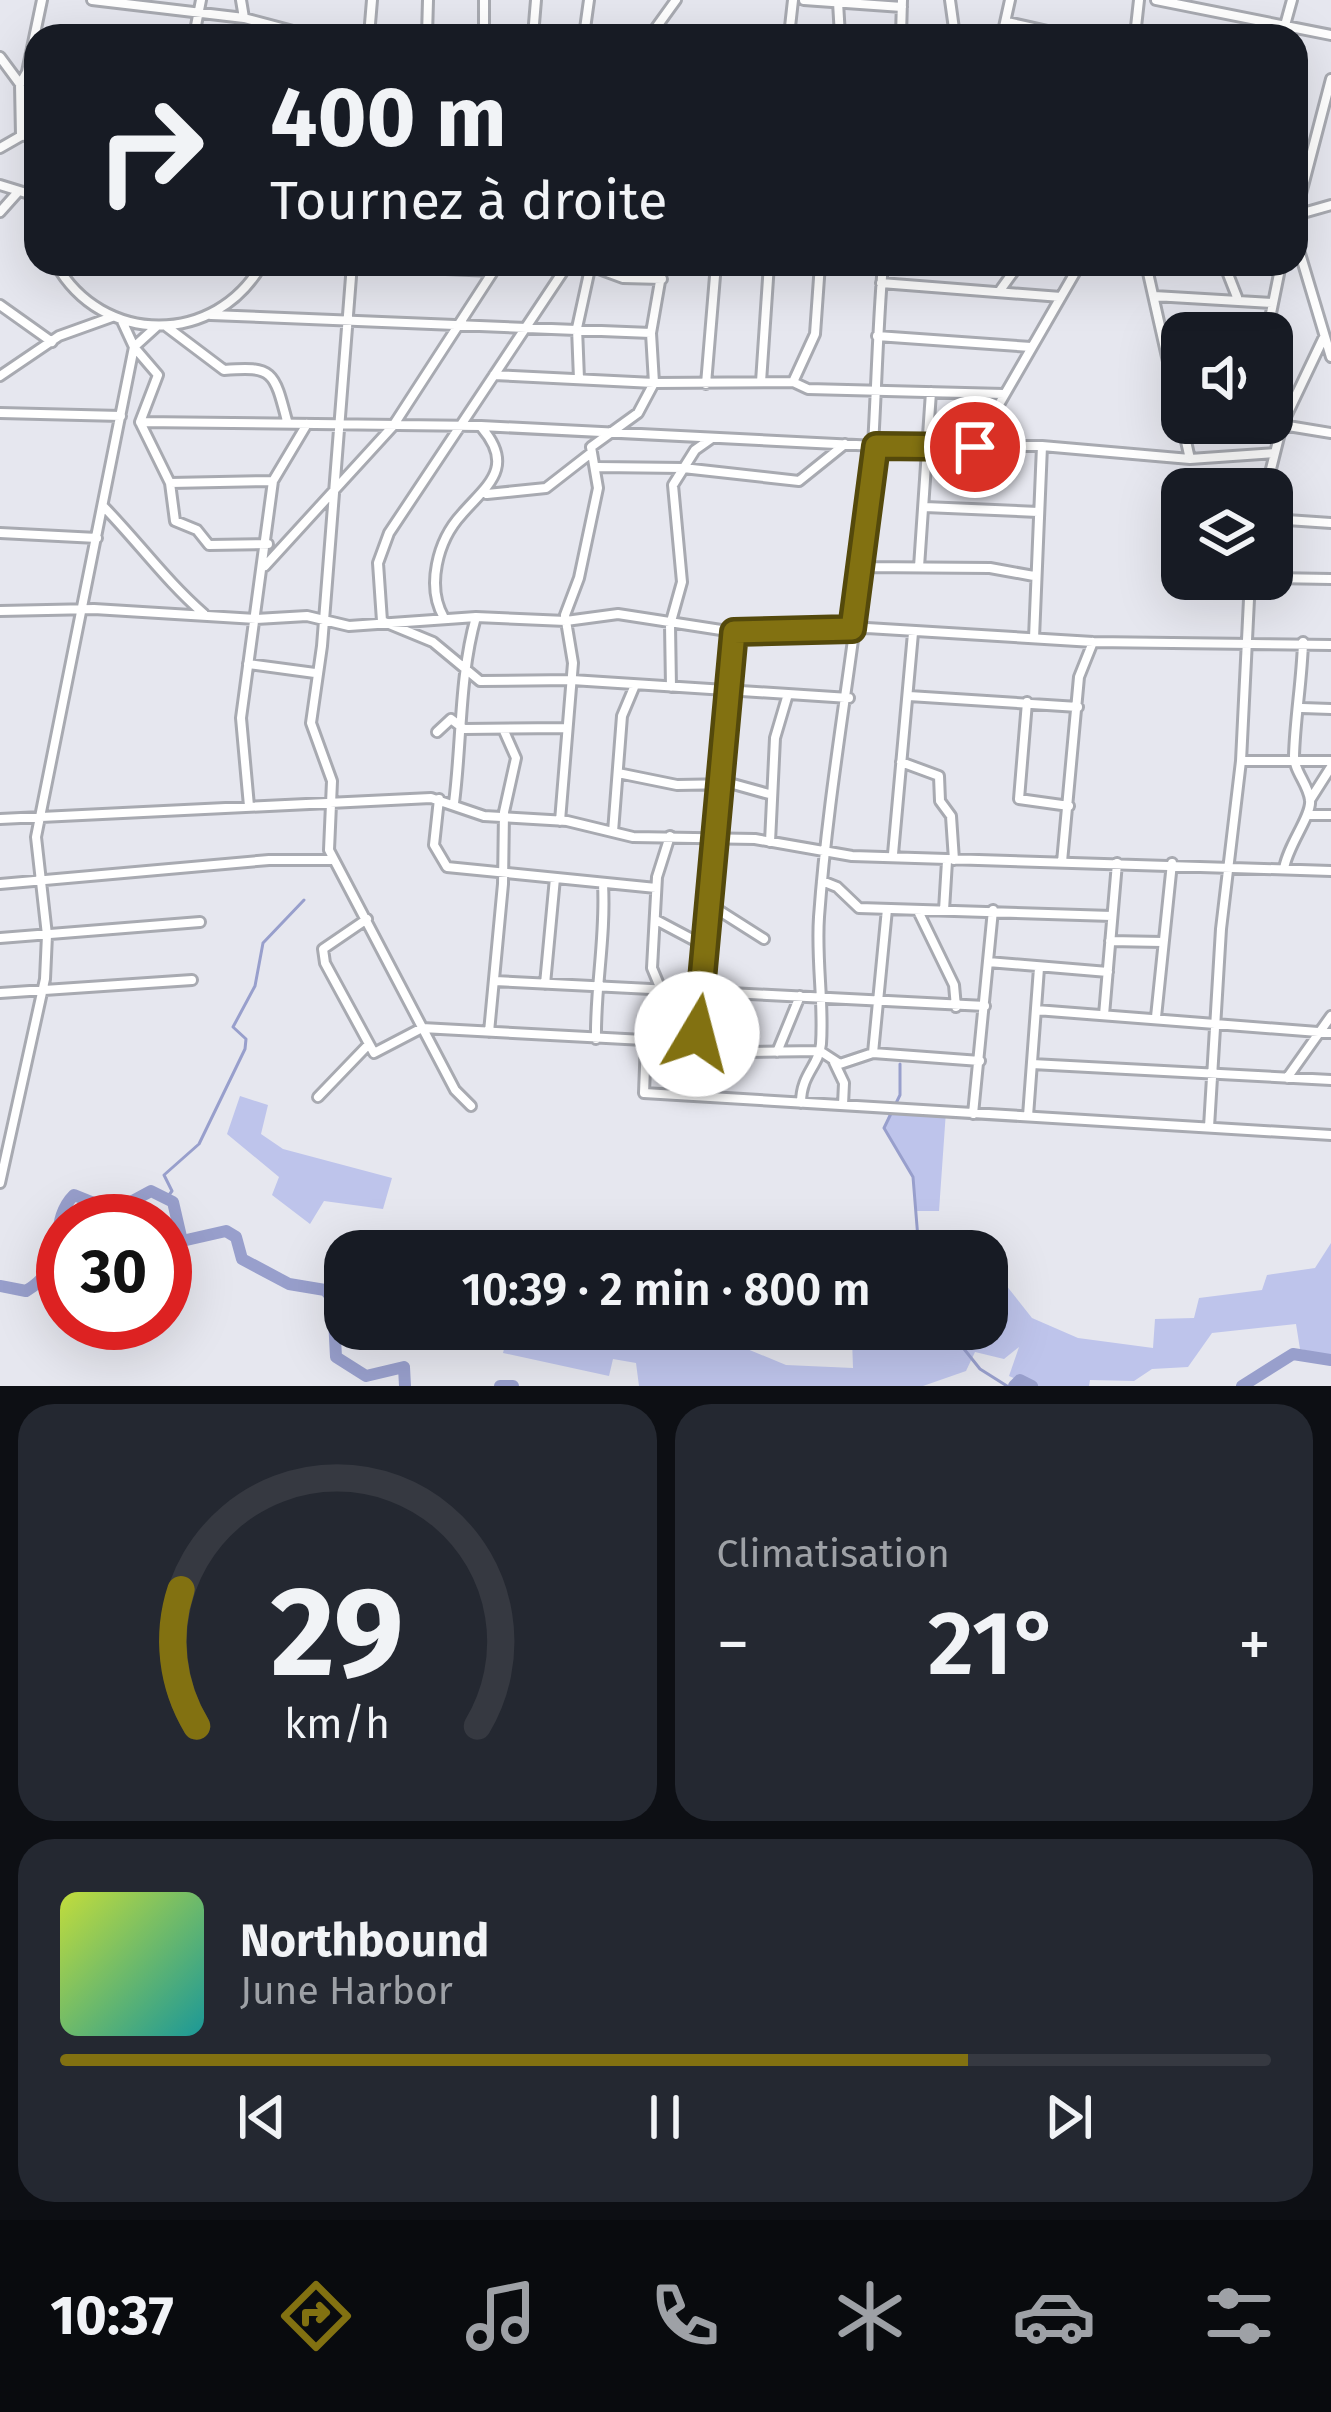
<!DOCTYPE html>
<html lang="fr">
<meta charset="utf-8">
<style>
:root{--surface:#171b24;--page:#242831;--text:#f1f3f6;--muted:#9ea1a6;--line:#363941;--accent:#827111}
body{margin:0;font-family:"Fira Sans",sans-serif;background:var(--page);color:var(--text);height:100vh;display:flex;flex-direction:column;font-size:45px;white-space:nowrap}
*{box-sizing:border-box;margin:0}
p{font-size:39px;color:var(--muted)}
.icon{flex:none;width:66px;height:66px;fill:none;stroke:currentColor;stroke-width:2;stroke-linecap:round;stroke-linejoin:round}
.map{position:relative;height:1386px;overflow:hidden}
.details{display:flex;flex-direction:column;gap:18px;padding:18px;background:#0d0f14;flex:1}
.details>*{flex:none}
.top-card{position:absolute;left:24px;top:24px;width:1284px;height:252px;border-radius:36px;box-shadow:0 12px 48px #0002;background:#171b24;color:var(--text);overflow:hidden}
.controls{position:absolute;left:1161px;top:312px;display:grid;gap:24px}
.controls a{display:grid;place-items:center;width:132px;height:132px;border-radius:24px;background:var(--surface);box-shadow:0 12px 48px #0002;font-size:60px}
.speed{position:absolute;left:36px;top:1194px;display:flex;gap:24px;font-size:60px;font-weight:700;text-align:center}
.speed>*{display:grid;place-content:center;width:156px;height:156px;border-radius:50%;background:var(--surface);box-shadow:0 12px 48px #0002;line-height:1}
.speed .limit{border:18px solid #d22;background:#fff;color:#111}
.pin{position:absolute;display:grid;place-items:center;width:102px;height:102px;color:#fff;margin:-51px;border:6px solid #fff;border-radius:50%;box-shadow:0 3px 12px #0007}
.me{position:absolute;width:132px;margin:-66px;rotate:8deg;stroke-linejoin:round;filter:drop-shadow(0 0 9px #0008)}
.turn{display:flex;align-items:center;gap:42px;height:252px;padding:0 48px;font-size:54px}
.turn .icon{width:156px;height:156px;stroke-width:2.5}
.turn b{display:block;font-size:84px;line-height:102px}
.big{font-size:90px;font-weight:600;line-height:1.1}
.details .card{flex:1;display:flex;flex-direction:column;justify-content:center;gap:18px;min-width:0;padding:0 42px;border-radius:36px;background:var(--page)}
.details .dial{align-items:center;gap:0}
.dial svg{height:312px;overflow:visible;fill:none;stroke:var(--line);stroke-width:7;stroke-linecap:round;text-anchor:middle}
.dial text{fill:var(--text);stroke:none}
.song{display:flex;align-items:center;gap:36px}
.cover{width:144px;height:144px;border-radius:18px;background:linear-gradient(135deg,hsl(70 70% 55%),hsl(180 70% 35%))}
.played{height:12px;border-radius:6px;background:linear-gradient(90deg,var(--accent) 75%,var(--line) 75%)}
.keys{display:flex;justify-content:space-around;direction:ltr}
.heat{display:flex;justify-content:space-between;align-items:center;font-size:66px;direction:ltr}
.details .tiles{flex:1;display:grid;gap:18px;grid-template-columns:1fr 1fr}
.card:last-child{grid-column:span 2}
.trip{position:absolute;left:324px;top:1230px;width:684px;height:120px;border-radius:36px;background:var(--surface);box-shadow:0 12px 48px #0002;font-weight:600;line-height:120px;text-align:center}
.tabs{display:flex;height:192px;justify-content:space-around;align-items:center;background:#090b0e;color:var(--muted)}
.tabs .icon{width:84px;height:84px}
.tabs .on{color:var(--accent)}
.tabs b{font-size:54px;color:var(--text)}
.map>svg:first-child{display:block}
</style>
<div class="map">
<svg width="1331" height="1386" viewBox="0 0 1331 1386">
<rect width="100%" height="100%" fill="#e6e7ef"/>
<path fill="#bec4eb" d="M240 1096 268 1105 261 1134 283 1149 392 1178 383 1209 324 1201 310 1224 272 1195 279 1177 227 1134Z
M891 1108 946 1111 939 1211H915L913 1177 884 1128Z
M914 1232 952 1234 975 1251H894V1243Z
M1331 1243V1356L1300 1349 1296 1324 1212 1333 1188 1367 1152 1369 1134 1381 1090 1380 1089 1386H1032L1009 1376 1019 1347 1004 1359 975 1352 966 1371 923 1386H639L636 1363 613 1359 609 1376 503 1353 509 1329H699L786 1365 853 1368 852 1339 860 1329H987V1261L1032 1318 1078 1338 1153 1348 1155 1319 1194 1318 1199 1298 1262 1290 1267 1275 1315 1268Z"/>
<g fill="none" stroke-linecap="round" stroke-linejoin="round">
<path stroke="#989fcc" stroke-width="3" d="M900 1064V1095L884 1128 913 1177 919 1251
M166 1199 172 1191 164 1175 199 1144 245 1049 246 1039 233 1027 255 986 263 943 304 900
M948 1329 980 1369 1007 1386"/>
<path stroke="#989fcc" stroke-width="12" d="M0 1286 26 1291C72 1264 45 1224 74 1195L114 1211 151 1191 173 1202 182 1241 226 1231 236 1237 242 1259 289 1284 325 1290 333 1299 336 1357 366 1376 404 1367 405 1386
M500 1386H513
M1014 1386 1020 1380 1032 1386
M1242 1386 1293 1354 1331 1360"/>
<g stroke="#a8aab1" stroke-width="14">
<path id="street" d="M92 0 244 18 241 0
M484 0V36
M804 0 902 7
M950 0 955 36
M1156 0 1331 35
M838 2 840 36
M244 18 312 36
M1007 22 1070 36
M194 36 201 0
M369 36 372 0
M427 36 428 0
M533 36 536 0
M584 36 589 0
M650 36 676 0
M789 36 793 0
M901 36 902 0
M1002 36 1010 0
M1135 36 1139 0
M1282 36 1292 0
M0 57 20 84 21 136 36 135
M20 84 27 72 42 0
M0 148 21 136
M0 185 36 196
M0 212 17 193
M1296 213 1331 79
M1296 215 1331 205
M1296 240 1331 357
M56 264C102 346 216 346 262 264
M352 264 322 646 311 723 332 781 329 850 455 1090 471 1106
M568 264 389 533 378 563 382 621 433 642 480 681 572 680 849 698
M585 264 623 278 662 279
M1146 264 1190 459
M1224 264 1237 297
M352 265 493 271
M881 283 1061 297
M1001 289 1019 264
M1154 296 1272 303
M0 305 52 342
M211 315 651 333
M122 321 134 347 158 375 140 422 170 483 175 521 197 530 209 545 268 544
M167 327 224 370C273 366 274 371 287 421
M1267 333 1281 264
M877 336 1031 347
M1323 339 1282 425 1331 433
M1165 348 1182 349
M494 375 654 383 793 382 808 389 1004 394
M0 376 59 336 112 317
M579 379 577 328 591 264
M761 382 769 264
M793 382 815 334 820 264
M706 384 716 264
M0 413 121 416
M140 422 481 426 876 446H1042L1190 459 1274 453
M975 446 1080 264
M598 467 683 468 799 481 845 444
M170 483 273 481
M1266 489 1282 425 1272 414
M487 494 546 488 591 453
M104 507C139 543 166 581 204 614
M925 507 1038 512
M1272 519 1331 523
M0 533 97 538
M265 566 393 426 498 264
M863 567 990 568 1034 576
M919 567 931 392
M1272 578 1331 579
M0 611 94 609 256 619 307 616 349 626 476 617 566 621 618 614 734 632 867 628 1093 642 1331 645
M444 618C426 587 437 541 462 514 486 486 516 468 482 428
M1034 638 1042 446
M248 664 315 673
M671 687 670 625 682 582 673 485 695 450 712 438
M909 696 1078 707
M1027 702 1019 799 1069 806
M1302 708 1331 709
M437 732 451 719 464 729 567 728
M1241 761H1331
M901 762 939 776 940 801 951 816 954 860
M618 773 677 785 733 784 769 794
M439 799 434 845 447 867 656 888
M1310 800 1331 767
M454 803C462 741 459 677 476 617
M249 806 241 718 273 481 307 424
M1307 815H1331
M0 819 431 798 484 816 567 821 633 837 755 839 852 856 1331 871
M560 821 573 663 565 615 579 578 598 488 591 447 638 413 654 383 651 333 663 264
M613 832 622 716 635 685
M670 836 657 877 652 968 665 999 646 1042 644 1093 1331 1135
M770 842 775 738 788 694
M893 854 913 633
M1062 862 1079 677 1093 642
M1284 869C1287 846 1312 816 1310 800 1308 784 1294 771 1294 756 1295 718 1302 680 1303 642
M822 881 837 887 859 908 1112 916
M0 884 269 860H333
M712 906 764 939
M944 910 947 861
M918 911 954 985 956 1007
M367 919 323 949 325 963 374 1053 422 1028 700 1043 743 1052 820 1051 840 1064 873 1053 980 1061
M656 920 707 947
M0 938 200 922
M1110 941 1162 942
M988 962 1108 972
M495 981 985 1006
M545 984 555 878
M0 993 192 980
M1036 1010 1331 1033
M1104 1015 1117 863
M1156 1017 1172 863
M489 1032 503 884 504 812 516 758 504 731
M596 1039C595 987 606 938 603 884
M700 1043 696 1010 704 994 734 632
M777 1052 800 996
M873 1053 887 909
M834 1062 844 1083 843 1105
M1032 1064 1331 1080
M1287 1078 1331 1016
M318 1097 369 1044
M801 1103C801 1074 819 1066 821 1044 824 1002 816 961 819 917 828 792 851 671 865 546 876 453 875 359 883 264
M973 1114 993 910
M1028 1116 1039 968
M1209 1127 1221 929 1241 761 1250 579
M0 1183 45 979 47 935 36 837 134 347 156 327"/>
</g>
<use href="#street" stroke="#fff" stroke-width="8"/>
</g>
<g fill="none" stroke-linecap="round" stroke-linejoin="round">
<g stroke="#54490b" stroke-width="30">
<path id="route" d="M697 1034 734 632 852 629 876 446 975 447"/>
</g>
<use href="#route" stroke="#827111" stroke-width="21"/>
</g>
</svg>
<div class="controls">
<a><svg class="icon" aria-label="sound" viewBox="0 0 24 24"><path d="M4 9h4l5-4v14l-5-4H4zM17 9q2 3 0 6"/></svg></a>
<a><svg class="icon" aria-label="layers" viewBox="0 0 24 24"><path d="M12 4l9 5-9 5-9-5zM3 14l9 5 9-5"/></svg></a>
</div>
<div class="speed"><div class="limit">30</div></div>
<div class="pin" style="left:975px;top:447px;background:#d93025"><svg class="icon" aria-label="arrive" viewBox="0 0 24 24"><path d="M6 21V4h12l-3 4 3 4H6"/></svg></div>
<svg class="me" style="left:697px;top:1034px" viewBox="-20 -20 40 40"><circle r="19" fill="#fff"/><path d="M0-13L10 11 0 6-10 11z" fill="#827111"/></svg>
<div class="trip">10:39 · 2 min · 800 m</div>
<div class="top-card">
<div class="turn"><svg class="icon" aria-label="right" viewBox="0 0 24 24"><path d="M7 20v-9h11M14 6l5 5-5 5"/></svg><div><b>400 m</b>Tournez à droite</div></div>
</div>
</div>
<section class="details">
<div class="tiles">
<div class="card dial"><svg viewBox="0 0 100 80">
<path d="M14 69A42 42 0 1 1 86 69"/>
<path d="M14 69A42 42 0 0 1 10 34" stroke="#827111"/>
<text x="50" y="56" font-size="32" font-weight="700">29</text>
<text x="50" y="72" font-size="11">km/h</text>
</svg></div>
<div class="card"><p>Climatisation</p>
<div class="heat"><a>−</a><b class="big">21°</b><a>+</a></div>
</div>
<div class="card">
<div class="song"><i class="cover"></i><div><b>Northbound</b><p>June Harbor</p></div></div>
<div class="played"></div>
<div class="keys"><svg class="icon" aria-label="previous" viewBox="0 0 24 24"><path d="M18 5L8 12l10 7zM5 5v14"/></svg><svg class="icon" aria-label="pause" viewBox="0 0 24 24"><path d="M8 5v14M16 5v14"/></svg><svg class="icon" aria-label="next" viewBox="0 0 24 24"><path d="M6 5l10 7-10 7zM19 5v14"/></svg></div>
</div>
</div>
</section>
<nav class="tabs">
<b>10:37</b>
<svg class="icon on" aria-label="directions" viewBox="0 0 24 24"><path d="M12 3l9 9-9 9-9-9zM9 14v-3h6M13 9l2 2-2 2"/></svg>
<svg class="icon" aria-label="music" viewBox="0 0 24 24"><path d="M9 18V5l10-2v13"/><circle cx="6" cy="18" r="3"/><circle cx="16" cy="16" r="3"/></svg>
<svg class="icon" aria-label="phone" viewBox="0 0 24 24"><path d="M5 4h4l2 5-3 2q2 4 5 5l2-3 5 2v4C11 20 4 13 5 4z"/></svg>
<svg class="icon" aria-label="climate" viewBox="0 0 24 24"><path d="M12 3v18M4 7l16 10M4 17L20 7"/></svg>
<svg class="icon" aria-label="car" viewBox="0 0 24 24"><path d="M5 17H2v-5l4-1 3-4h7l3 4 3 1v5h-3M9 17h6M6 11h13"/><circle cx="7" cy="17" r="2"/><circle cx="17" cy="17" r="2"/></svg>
<svg class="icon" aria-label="filters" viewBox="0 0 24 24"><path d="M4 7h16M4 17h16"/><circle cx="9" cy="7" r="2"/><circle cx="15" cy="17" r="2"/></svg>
</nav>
